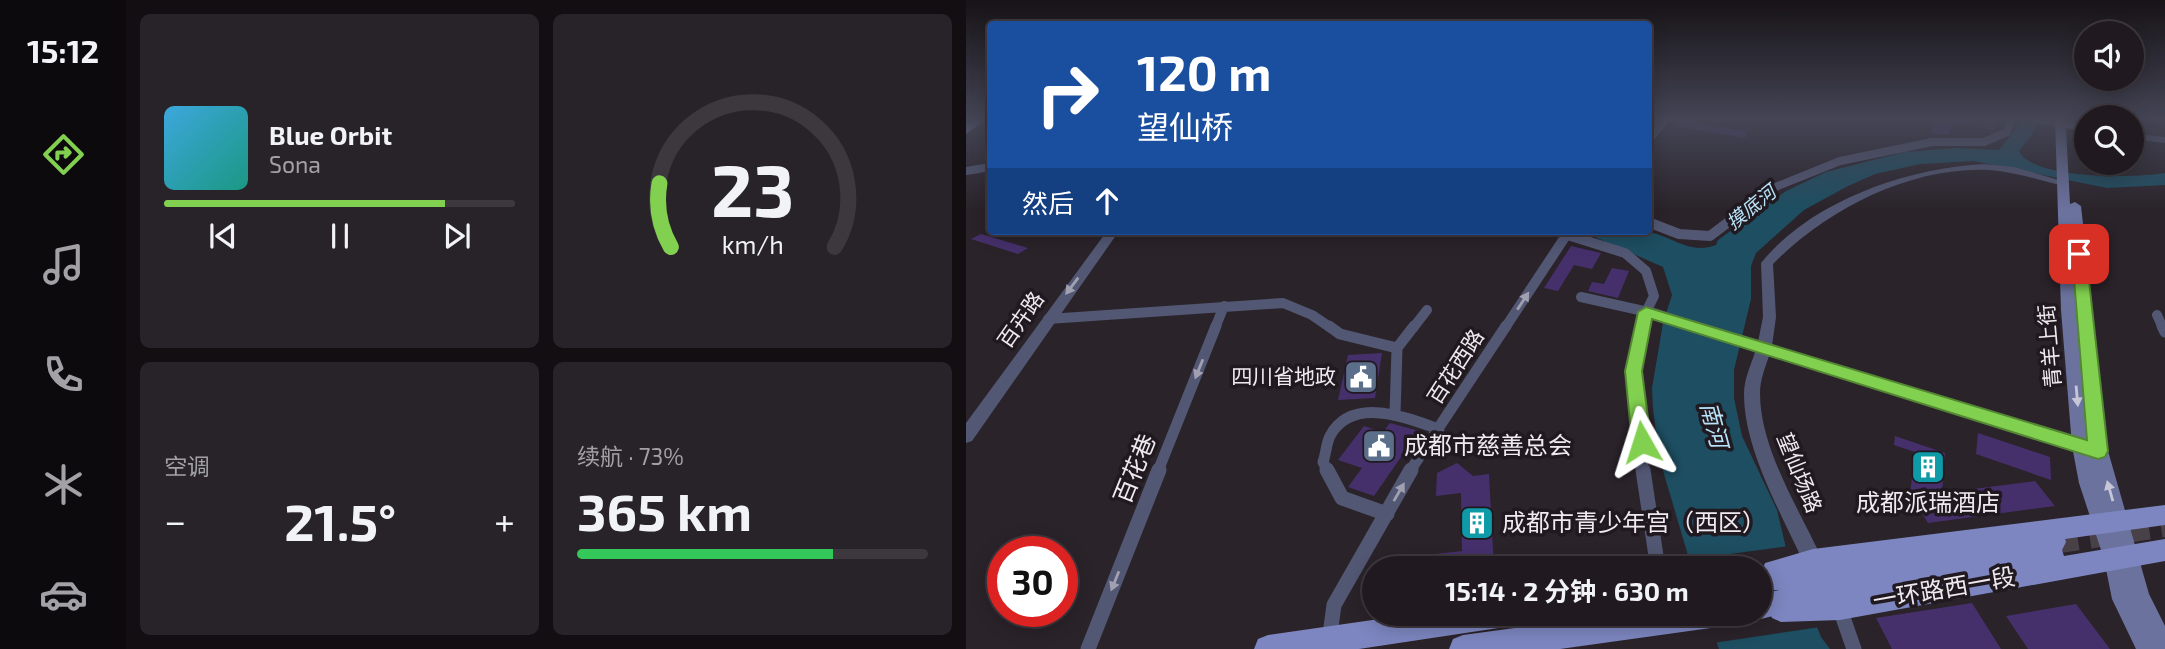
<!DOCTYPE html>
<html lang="zh">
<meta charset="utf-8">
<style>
:root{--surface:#201a20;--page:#282329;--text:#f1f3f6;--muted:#a2a1a5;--line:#3d383e;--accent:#82d04f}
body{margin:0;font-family:"Exo 2","Noto Sans SC",sans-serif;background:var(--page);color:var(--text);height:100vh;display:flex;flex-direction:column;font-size:26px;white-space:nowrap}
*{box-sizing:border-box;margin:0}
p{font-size:23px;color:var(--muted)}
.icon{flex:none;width:38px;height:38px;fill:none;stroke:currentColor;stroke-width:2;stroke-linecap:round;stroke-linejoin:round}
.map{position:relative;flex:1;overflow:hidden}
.side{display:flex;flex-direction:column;gap:14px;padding:14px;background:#120e12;width:840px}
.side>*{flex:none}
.top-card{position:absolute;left:21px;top:21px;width:665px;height:214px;border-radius:7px;box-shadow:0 4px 18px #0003,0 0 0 2px var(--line);background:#1a4fa0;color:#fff;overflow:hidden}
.tools{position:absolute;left:1108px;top:21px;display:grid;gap:14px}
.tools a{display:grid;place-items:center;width:70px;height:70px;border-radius:50%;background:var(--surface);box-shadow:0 4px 18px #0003,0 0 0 2px var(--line);font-size:35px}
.speed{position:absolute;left:21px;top:536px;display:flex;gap:14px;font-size:35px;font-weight:700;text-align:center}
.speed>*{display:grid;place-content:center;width:91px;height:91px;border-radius:50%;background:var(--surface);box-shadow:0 4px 18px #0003,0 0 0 2px var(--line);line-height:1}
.speed .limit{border:10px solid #d22;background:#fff;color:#111}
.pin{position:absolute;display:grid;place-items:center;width:60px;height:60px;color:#fff;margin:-30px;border-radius:14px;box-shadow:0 4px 10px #0006}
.me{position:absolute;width:77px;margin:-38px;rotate:354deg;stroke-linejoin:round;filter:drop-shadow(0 0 5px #0008)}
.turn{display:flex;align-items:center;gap:24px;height:147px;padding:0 35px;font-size:32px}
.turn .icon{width:91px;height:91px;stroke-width:2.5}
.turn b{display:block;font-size:49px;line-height:60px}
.then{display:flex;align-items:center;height:66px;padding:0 35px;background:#0003;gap:14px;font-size:26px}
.big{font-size:52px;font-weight:700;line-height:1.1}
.side .tile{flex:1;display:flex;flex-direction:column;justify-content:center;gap:10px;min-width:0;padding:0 24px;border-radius:10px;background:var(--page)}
.side .dial{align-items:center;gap:0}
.dial svg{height:182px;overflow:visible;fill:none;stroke:var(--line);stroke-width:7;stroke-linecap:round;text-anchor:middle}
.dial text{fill:var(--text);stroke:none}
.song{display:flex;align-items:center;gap:21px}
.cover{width:84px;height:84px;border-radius:10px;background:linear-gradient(135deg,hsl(200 70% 55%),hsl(170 70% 35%))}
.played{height:7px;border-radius:4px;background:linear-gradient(90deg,var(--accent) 80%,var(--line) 80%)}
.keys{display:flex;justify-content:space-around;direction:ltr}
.heat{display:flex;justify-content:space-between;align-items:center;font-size:38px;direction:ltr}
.charge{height:10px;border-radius:5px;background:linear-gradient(90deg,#34c759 73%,var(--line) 0)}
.side .tiles{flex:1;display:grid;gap:14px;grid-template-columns:repeat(2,1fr)}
.trip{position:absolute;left:396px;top:556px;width:410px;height:70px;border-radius:35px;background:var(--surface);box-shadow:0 4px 18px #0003,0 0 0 2px var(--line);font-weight:700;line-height:70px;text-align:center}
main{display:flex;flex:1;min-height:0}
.menu{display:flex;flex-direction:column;width:126px;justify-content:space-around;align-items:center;background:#0d0a0d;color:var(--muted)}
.menu .icon{width:49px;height:49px}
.menu .selected{color:var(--accent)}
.menu b{font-size:32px;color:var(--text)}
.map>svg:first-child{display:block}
</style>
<main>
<nav class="menu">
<b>15:12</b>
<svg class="icon selected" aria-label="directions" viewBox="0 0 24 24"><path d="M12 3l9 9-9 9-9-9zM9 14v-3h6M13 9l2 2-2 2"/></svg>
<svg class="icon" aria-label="music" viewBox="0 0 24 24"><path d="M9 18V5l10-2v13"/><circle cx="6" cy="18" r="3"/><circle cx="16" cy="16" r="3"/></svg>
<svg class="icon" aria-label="phone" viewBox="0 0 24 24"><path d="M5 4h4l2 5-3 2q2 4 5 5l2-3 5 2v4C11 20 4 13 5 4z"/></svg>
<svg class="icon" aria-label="climate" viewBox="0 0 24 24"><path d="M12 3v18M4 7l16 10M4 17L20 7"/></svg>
<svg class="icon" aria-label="car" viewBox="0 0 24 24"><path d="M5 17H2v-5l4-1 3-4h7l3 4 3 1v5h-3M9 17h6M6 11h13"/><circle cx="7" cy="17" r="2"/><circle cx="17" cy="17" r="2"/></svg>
</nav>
<section class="side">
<div class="tiles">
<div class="tile">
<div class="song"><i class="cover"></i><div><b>Blue Orbit</b><p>Sona</p></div></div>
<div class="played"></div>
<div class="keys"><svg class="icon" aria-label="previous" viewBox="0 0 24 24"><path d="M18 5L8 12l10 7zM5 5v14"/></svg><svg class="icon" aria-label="pause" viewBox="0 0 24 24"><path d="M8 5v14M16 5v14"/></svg><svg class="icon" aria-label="next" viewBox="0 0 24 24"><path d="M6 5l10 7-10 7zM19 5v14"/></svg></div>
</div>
<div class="tile dial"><svg viewBox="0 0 100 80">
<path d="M14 69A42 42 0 1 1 86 69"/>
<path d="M14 69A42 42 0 0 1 9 41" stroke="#82d04f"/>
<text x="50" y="56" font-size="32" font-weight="700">23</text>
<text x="50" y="72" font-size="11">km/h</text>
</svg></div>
<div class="tile"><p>空调</p>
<div class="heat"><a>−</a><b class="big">21.5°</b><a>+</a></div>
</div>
<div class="tile"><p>续航 · 73%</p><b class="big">365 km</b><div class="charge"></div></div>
</div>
</section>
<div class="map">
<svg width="1199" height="649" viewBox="0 0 1199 649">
<rect width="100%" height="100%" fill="#2a232a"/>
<path fill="#1d4e61" d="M1057 119H1072L1067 133 1053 151C1067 180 1171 178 1199 173V185L1141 188 1008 161 954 164 909 174 880 187 838 210 790 253 785 266V299L768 370V398L776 436 811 510 820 548 855 637 864 649H753L741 614H793V569H726L693 457 687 409 686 388 697 323 706 295 697 267 615 231C635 231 656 229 676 231 703 233 722 256 750 245L752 240 820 191 860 172 939 152 989 148 1033 150Z"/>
<path fill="#2a232a" d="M823 546 854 627 747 643 737 614H793V569H722L719 560Z"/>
<path fill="#46306c" d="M715 119H734L731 123 781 131 779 138 710 126Z
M972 119H990L982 135 964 133Z
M991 119H1031L1027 130 991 122Z
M15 234 62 248 52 254 5 239Z
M605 246 635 253 626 269 608 265 592 291 578 288Z
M646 268 663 271 652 298 622 291 626 282 638 284Z
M416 353 409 398 372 400 382 355Z
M424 423 453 431 408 496 382 487 396 468 372 460 398 426 417 432Z
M1012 433 1084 457 1085 480 1010 454Z
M929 436 979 453 976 493 1069 481 1089 506 962 523 944 494 949 452 928 445Z
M491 463 507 476 523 474 528 569H424L425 559 496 551 495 493 470 496 471 473Z
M1006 603 1035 649H926L910 618Z
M1110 604 1144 649H1062L1040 616Z"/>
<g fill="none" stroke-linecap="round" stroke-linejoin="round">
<path stroke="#484148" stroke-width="24" stroke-dasharray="24 12" stroke-linecap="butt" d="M1088 542 1199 525"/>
<path stroke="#525773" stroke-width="8" d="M682 141 700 119
M0 171 24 167
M775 213 807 188 874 161 966 142H1018L1041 132 1045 119"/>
<path stroke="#525773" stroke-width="10" d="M682 222 713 234 744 236 777 211
M589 231 659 253 680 271 688 296 680 312 677 328
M615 297 691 314 733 328
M1191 315 1197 328
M82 319 317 303 346 315 365 328
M249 328 258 306
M447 328 461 310
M539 328 603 231"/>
<path stroke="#525773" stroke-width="11" d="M363 326 374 334 431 348 429 414
M677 326 668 371 677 471
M728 326 791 347
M1196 326 1199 332
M431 348 448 326
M192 471 250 326
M362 471 357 462C360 454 360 444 364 436 386 395 441 418 473 429
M444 471 540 326"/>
<path stroke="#525773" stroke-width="15" d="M361 470 376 498 421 514
M677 470 692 569
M874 609 888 649
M122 649 193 470
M362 649 368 605 445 470"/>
<path fill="#525773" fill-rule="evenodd" d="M1061 119H1080L1099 124 1094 127 1065 122Z
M1166 133 1199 137V143L1166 139Z
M1018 164 1048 167 1103 183 1098 186C1074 180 1049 172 1024 170 945 166 861 209 807 264L810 317 806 346 1124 442 1130 444 1132 449 1130 454 1124 456 803 356C799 368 794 380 794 393 794 450 834 510 857 561L854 568 847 570 840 568C817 516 778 451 778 394 778 379 785 365 789 352L784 347 786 343 792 342 797 317 795 263C845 201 941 168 1018 164Z
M141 231H153L6 441 0 443V423Z"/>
<path fill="#6b729e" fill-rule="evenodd" d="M1089 119H1099V122L1120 125V131L1100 128 1104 204 1109 202 1115 206 1142 451 1183 594 1199 626V649H1170L1146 599 1138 559 1113 483 1106 446 1095 310Z"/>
<path fill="#7d86c0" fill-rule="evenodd" d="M7 119H20L0 134V124Z
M1199 505V525L1099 539 1100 542 1096 550 1098 556 1199 539V561L874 620 815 622 806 618 802 609 806 600 815 596 840 595 842 587 835 584 832 577 808 583 799 579 796 571 799 563 847 549Z
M448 614H552L548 623 539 627 393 649H288L292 639 302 635Z
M654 614H765L761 623 752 627 594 649H483L487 639 497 635Z"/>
<path stroke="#7d86c0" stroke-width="24" d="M793 579 844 576
M793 607 852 593"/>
</g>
<defs><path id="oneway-solid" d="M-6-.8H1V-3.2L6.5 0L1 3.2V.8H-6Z" transform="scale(1.75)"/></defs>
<g fill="#a0a0b1">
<use href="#oneway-solid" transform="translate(106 286) rotate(127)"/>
<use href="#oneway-solid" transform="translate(557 301) rotate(-57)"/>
<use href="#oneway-solid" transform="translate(233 369) rotate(112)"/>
<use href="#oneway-solid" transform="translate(433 492) rotate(-60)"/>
<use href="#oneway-solid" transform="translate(149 581) rotate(112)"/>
</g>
<g fill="#c7c6d7">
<use href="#oneway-solid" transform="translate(1111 396) rotate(85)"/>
<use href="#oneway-solid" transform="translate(1144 491) rotate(-106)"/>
</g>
<linearGradient id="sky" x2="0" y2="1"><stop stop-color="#171317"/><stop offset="0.57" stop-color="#444555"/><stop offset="1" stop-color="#444555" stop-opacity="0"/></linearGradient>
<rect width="1199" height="210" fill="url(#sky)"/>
<path fill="#82d04f" stroke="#548733" stroke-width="2" d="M1113 250 1120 254 1142 451 1139 457 1132 459 686 319 676 371 685 442 682 447 676 450 669 447 666 442 659 371 672 312 680 307 1121 440 1106 254Z"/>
<defs>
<g id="civic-square" transform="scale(1.75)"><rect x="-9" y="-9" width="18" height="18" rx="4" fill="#5c6f8a" stroke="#211920"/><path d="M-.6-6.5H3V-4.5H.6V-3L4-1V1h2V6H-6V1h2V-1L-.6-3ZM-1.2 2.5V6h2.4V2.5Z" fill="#fff"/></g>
<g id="building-square" transform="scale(1.75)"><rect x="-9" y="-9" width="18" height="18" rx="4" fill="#0f9aa8" stroke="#211920"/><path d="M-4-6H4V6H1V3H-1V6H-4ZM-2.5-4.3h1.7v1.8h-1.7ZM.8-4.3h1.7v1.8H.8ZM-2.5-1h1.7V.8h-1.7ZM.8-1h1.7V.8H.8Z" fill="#fff"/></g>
</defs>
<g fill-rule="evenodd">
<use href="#civic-square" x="395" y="377"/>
<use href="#civic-square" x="413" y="446"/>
<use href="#building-square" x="962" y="467"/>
<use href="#building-square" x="511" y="523"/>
</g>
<g text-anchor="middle" stroke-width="7" stroke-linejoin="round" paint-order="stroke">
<g font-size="19" font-style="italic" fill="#b8e3f8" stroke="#211920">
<text transform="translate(785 207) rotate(-39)" y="7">摸底河</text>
</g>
<g font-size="21" fill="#efeaef" stroke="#211920">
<text transform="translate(55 320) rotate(-55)" y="7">百卉路</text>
<text transform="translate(1084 346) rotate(-95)" y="7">青羊上街</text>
<text transform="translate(490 367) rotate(-57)" y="7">百花西路</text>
<text transform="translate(833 473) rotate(68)" y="7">望仙场路</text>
</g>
<g font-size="21" fill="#efeaef" stroke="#211920" text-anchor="end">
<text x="370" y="384">四川省地政</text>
</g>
<g font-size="23" font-style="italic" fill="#b8e3f8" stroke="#211920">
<text transform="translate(748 425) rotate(75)" y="8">南河</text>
</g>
<g font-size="24" fill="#efeaef" stroke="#211920" text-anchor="start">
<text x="438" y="454">成都市慈善总会</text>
<text x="962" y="511" text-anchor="middle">成都派瑞酒店</text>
<text x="536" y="531">成都市青少年宫（西区）</text>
</g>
<g font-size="24" fill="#efeaef" stroke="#211920">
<text transform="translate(169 469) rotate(-68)" y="8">百花巷</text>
<text transform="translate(978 589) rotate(-10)" y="8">一环路西一段</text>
</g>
</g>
</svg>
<div class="tools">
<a><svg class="icon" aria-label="sound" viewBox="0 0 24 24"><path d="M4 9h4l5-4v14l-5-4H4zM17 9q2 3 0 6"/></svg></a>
<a><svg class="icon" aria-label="search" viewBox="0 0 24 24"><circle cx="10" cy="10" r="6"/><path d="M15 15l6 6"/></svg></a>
</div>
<div class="speed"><div class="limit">30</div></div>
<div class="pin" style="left:1113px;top:254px;background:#d93025"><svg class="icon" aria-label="arrive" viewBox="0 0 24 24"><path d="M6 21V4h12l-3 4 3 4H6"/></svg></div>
<svg class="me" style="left:676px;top:442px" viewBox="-20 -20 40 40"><path d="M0-17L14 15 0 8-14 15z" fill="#82d04f" stroke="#fff" stroke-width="4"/></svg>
<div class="trip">15:14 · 2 分钟 · 630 m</div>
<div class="top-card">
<div class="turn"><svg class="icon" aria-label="right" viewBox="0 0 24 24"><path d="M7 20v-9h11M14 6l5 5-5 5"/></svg><div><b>120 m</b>望仙桥</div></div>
<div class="then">然后<svg class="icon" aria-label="ahead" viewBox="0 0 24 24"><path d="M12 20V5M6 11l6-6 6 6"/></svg></div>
</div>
</div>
</main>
